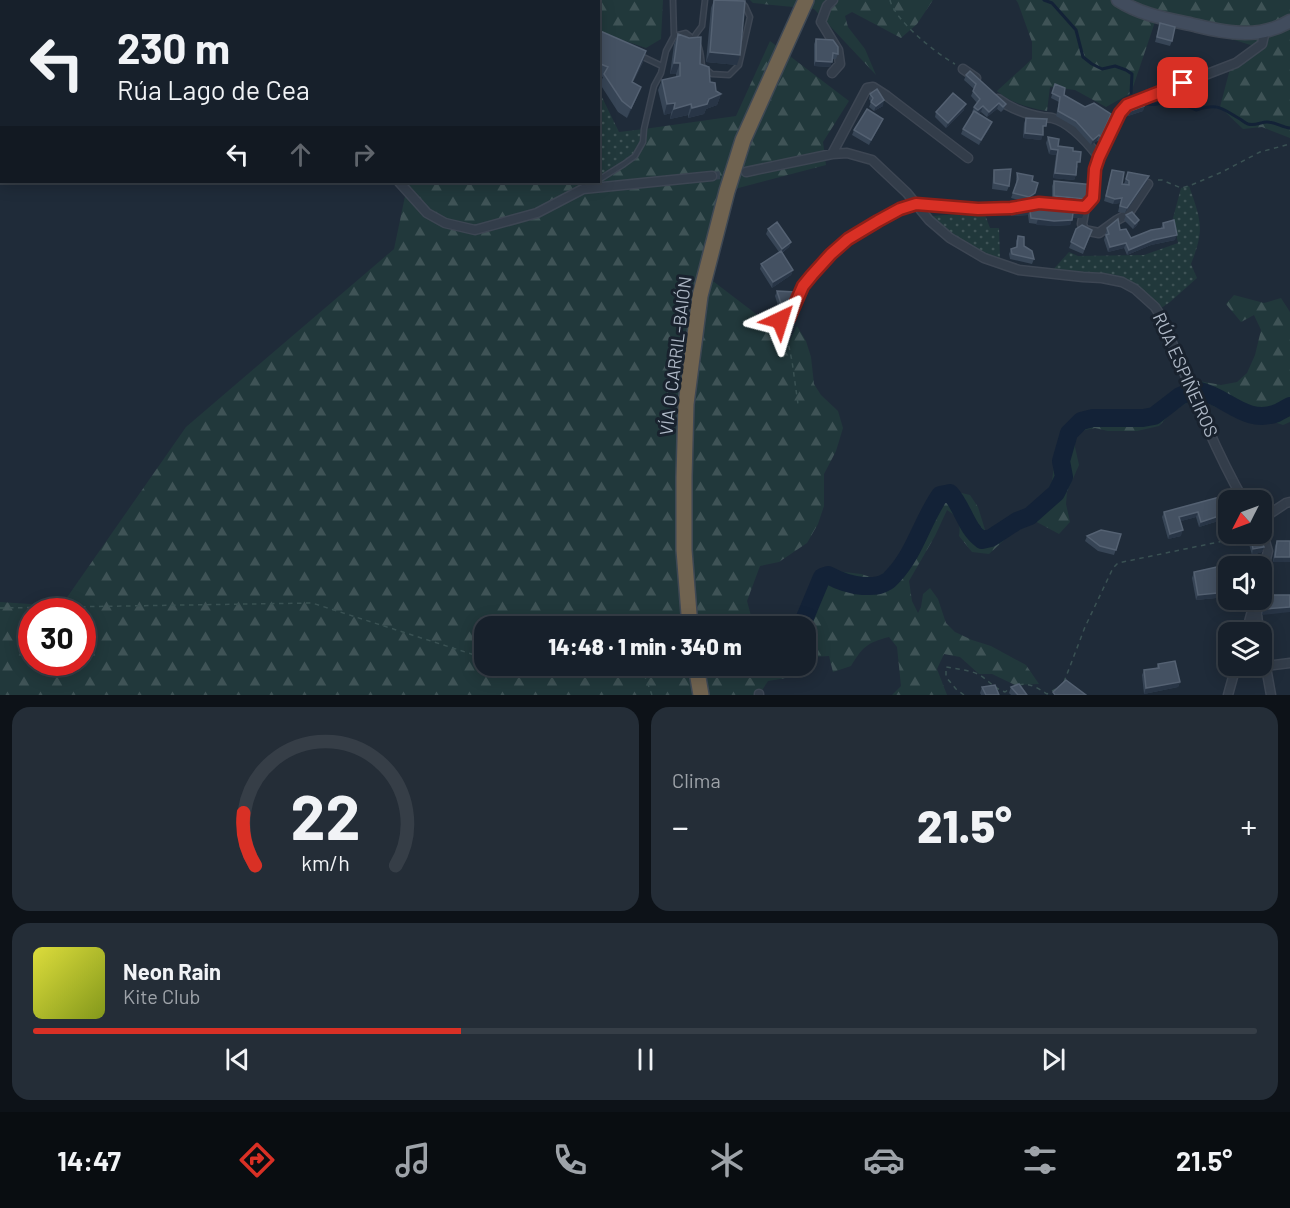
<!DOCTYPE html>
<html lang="es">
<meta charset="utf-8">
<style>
:root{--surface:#17202b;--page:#242d37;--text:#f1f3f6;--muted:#9ea3a9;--line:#363e47;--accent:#d93025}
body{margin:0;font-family:Barlow,sans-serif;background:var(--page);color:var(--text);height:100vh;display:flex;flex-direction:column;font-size:22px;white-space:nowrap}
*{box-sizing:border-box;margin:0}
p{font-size:20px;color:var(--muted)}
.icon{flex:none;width:33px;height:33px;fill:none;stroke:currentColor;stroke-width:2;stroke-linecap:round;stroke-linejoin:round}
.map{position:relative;height:695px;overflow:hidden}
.details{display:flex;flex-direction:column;gap:12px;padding:12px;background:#0d1218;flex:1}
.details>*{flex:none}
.guide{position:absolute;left:0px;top:0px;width:600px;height:183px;box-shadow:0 3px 15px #0003,0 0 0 2px var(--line);background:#17202b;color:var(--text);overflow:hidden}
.needle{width:39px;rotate:228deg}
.tools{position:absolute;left:1218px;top:490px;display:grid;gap:12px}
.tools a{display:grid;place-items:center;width:54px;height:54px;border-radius:12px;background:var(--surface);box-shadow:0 3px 15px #0003,0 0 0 2px var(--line);font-size:30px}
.speed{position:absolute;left:18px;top:598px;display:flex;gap:12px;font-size:30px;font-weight:700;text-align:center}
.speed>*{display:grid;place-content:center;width:78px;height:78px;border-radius:50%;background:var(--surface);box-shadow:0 3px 15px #0003,0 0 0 2px var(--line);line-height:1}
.speed .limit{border:9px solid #d22;background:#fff;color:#111}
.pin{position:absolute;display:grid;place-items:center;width:51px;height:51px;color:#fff;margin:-26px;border-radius:12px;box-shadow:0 3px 9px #0006}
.me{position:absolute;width:66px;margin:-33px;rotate:41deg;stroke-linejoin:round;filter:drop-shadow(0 0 4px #0008)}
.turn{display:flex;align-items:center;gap:21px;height:126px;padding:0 18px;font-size:27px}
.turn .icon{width:78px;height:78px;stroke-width:2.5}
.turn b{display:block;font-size:42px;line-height:51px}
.lanes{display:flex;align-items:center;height:57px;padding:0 18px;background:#0003;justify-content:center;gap:30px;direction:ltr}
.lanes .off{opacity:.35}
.big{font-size:45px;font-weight:800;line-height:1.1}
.details .widget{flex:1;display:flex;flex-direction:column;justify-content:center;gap:9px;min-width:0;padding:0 21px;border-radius:18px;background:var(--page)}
.details .dial{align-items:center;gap:0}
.dial svg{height:156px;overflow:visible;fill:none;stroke:var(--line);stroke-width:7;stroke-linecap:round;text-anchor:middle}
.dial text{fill:var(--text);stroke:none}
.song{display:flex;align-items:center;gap:18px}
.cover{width:72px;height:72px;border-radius:9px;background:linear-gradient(135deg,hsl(60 70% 55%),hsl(70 70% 35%))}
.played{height:6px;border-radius:3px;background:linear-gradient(90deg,var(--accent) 35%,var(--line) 35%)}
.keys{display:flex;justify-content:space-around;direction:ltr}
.heat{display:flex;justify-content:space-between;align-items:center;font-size:33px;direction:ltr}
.details .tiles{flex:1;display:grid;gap:12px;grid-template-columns:1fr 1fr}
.widget:last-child{grid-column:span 2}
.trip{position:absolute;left:474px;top:616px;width:342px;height:60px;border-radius:18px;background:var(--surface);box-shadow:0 3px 15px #0003,0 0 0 2px var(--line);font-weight:800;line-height:60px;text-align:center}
.dock{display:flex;height:96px;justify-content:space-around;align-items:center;background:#090d11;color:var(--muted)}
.dock .icon{width:42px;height:42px}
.dock .on{color:var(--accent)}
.dock b{font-size:27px;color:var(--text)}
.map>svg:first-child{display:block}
</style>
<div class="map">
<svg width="1290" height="695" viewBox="0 0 1290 695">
<defs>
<pattern id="grass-dots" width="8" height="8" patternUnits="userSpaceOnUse" patternTransform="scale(1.5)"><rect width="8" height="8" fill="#21383b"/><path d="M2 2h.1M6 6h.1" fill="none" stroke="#3f5356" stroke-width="1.8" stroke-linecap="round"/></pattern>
<pattern id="forest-firs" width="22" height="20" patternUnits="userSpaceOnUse" patternTransform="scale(1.5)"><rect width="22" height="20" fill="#21383b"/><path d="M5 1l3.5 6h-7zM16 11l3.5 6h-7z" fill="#3f5356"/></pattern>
</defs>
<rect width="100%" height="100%" fill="#1f2b39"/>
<path fill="url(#grass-dots)" d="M598 89 619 132 644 129 643 142 624 164 598 180Z
M1189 186C1201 220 1205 229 1191 264L1197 278 1170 302 1157 311 1122 282 1050 273 1069 252 1078 256 1144 255 1178 243 1173 218 1181 188Z
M923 212 932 216 984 212 990 228H999L1000 258 1006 265 950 238Z"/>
<path fill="url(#forest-firs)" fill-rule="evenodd" d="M526 0H663L661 39 646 48 599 32 598 2H524Z
M750 0H933L917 24 901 38 852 12 845 16 848 27 865 49 876 75 814 9 753 3Z
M1016 0H1290V138L1262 127 1243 129 1220 107 1231 65 1257 47 1157 16 1131 93 1106 107 1075 90 1050 87 1047 111C1030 108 1010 103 997 91L1032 59V42L1018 3Z
M770 41 849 101 823 142 826 165 727 191 705 275 790 340 797 326 806 341 811 357 814 384 821 395 838 411 843 428 836 451 824 474V506L818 524 807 543 779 562 760 566 747 601 754 627H484V666H806V627H795L817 576 827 570 861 574 877 579 887 570 901 553 930 496 941 488 970 495 978 507 986 533 1044 497 1052 481 1055 458 1060 440 1065 429 1084 415 1146 413 1177 390 1199 381 1221 385 1237 382 1247 373 1255 355 1261 330 1254 315 1241 322 1226 304 1234 295 1264 303 1281 298 1290 312V422L1283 425 1266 419 1249 420 1215 407 1206 402H1188L1171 413 1159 426 1137 431H1108L1095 428 1085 430 1075 437V447L1079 465 1067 492 1066 504 1070 522 1059 534 1033 520 1015 530 989 554 972 552 959 536C961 524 958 516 947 510L935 536 909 581 912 601 918 613 921 607 923 594 930 588 938 599 946 623 955 632 972 640 991 646 1026 665 1039 684 1015 685 992 674H979L960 657 944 654 937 669 947 695H892L901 686 897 647 889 637C866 643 863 647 851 666L833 672 829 656 813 657 802 674 786 678 768 681 759 695H0V602L61 606 186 427 394 249 408 182H585L591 191 600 179 635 156 643 142 644 129 736 116ZM32 612H82V663H32Z"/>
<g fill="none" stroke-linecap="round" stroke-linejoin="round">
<path stroke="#132237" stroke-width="3" d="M1044 0 1052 3 1076 30 1083 57 1092 64 1102 69 1115 66 1126 70 1132 74 1131 93
M1144 103C1158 107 1157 102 1168 102 1175 102 1190 107 1196 110 1219 103 1221 108 1240 119 1243 121 1245 123 1248 124 1255 126 1261 122 1267 122 1275 122 1282 127 1290 128"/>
<path stroke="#132237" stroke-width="18" d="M1200 391C1227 397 1246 425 1277 413 1281 411 1286 408 1290 406
M801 627 822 577 828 575C839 581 851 585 863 586 871 586 879 587 886 582 889 581 891 578 893 576 915 553 922 521 940 495L950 493C963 507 966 529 982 540L991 538 1017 521 1030 516 1056 493 1064 477 1061 461 1069 433 1081 421 1093 418H1143L1154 416 1180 396 1187 393
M769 666 777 669 781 666"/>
<path stroke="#34404e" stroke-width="8" stroke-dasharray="8 4" stroke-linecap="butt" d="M712 176 734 174"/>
<g stroke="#3d4653" stroke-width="7">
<path id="lane" d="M674 36 686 33C701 44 700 49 702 66L712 74 729 75 739 65 750 17 745 6 739 0
M693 39 696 34 702 26 705 0
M641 56 662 66
M595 187 600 179 624 164 635 156 643 142 644 129 654 86 661 73 666 51 674 36 673 0"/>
</g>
<g stroke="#3d4653" stroke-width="11">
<path id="street" d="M269 0 270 2
M963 69 976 78
M832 73 840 64 838 50 821 22 827 6 833 0
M998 99C1010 108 1028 115 1042 117 1045 118 1049 117 1052 118 1070 122 1088 143 1099 157
M832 154 867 88 873 87 887 96 968 158
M746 172 832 154 847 153 872 160 907 193 929 220 950 238 984 258 1019 270 1083 277 1102 278 1122 282 1135 289 1155 307 1162 318C1187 379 1211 443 1244 501
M399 182 427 213 445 223 475 230 537 213 583 189 712 176
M1148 184 1128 214 1117 220 1099 233 1084 230 1082 224 1085 207 1093 198 1095 169 1099 157 1120 113 1127 105 1236 63 1262 44 1265 31
M780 320 789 318C795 307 798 295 805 284 824 253 857 231 890 215 898 211 907 206 916 204 926 203 938 206 948 207 973 208 997 210 1022 206
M1262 519 1286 503 1290 502
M1262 531 1268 551 1262 576
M1256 604 1259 633
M1246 633 1255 600
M1262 645 1271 695
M1266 666 1290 663
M759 694V695
M1228 695 1236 666"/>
</g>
<g stroke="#3d4653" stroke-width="15">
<path id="secondary" d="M1118 0C1141 15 1167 19 1194 25 1211 29 1227 33 1245 33 1260 33 1277 29 1290 21"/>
</g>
<g stroke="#3e4854" stroke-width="18">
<path id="highway" d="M690 627 684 550V477L686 404 700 296 727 191 743 140 806 0
M696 666 701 695"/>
</g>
<path stroke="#3a5153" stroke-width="1.5" stroke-dasharray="4.5 4.5" stroke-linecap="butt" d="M890 0C895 21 936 53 955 64
M137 2 138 0
M0 144 2 143
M1158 180H1162L1181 188 1189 186 1222 172 1260 152 1290 144
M785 328 792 361 798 404
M0 608 312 603 484 658
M509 666 533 674 590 666
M641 666 652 695
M1064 682 1085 627 1113 568 1118 563 1252 535
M964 695 956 689 946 677V667C958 669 970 670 980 675 989 681 995 689 1005 692 1021 680 1031 683 1047 694L1056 689"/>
<use href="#lane" stroke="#333d4a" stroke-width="4"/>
<use href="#street" stroke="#333d4a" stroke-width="8"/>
<use href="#secondary" stroke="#414c5d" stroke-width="12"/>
<use href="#highway" stroke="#706350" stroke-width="15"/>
</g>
<path fill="#374556" d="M714 0H737V65L706 62 711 8Z
M1160 23 1172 41 1170 46 1155 42Z
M598 30 646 51 643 62 633 82 637 97 627 118 618 112 600 84 603 77 598 75Z
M678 34 700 64 716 91 721 94 717 105 706 109 704 114 688 118V115L670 119 671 113 664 115 658 90 662 80 676 77V74H670L674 44Z
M816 39 838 54 836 59H832L830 67 814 66V44Z
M966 75 1006 104 1004 109 1001 112 997 109 987 117 981 112 978 113 990 127 979 145 961 134 963 129 973 113 972 112 974 107 977 103 971 96 974 89 964 80Z
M1055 84 1064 95 1085 107 1111 114 1099 142 1097 141 1091 145 1075 127 1056 116 1059 102 1051 98Z
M870 94 883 106 874 111 869 107 871 102 869 99Z
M1144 106 1143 111 1128 116 1126 112 1128 107Z
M964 110 946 128 935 117 936 112Z
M1026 118 1044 132H1043L1041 140 1023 138 1024 123Z
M881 124 869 145 852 135 854 130Z
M1048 137 1058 146 1073 151 1078 168 1077 167 1076 175 1074 180 1053 178 1056 155 1049 154 1046 143Z
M994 170 1009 186 1007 191 992 189 993 176Z
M1112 170 1122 184H1124L1128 172 1149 176 1147 181 1125 213 1118 212 1120 203 1113 204 1104 201Z
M1017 173 1032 181 1033 198 1027 202 1011 198 1016 184V178Z
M1054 181 1090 197 1083 203 1082 218H1072L1070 225 1052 226 1029 223 1028 215 1011 216V210L1013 205H1030L1052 201V186Z
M1126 215 1139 220 1137 225 1133 229 1124 220Z
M1163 223 1175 240 1151 245 1127 255 1124 248 1108 252 1104 240 1107 228 1120 230 1131 238 1161 228Z
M768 229 791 242 789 247 782 253 793 270 791 275 772 288 760 269 761 264 779 252 766 234Z
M1076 229 1092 230 1083 254 1069 248Z
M1018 236 1024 246 1034 259 1032 264 1010 259 1009 254 1011 249 1016 247V241Z
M777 291 795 292 787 314 781 315 775 296Z
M1228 501V518L1199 527 1196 517 1181 521V536L1168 539 1162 517 1164 512Z
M1121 534 1114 555 1098 551 1085 541 1087 536Z
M1251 539 1264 547 1262 552 1252 555 1249 544Z
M1277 541H1290V562H1273L1275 546Z
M1194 572 1227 592 1226 597 1196 600 1192 578Z
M1265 595H1290L1262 615 1263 600Z
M1158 664 1180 682 1178 687 1144 694 1142 675 1144 670 1156 669Z
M982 687 999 695H981L980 693Z
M1011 687 1027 695H1011L1009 693Z"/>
<path fill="#283546" d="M646 51 643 62 628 92 632 82Z
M710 52 740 55 737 65 706 62Z
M816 61 832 62 830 67 814 66Z
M674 63H680L676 74H670Z
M641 87 637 97 627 118 631 108Z
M721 94 717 105 706 109 704 114 688 118 692 108 709 99Z
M884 100 883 106 874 111 876 106Z
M675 103 671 113 664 115 667 104Z
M999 103 997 109 987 117 989 112Z
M691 104 688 115 670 119 674 109Z
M966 104 964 110 946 128 948 123Z
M983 106 981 112 976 115 978 110Z
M1144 106 1143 111 1128 116 1130 111Z
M883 119 881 124 869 145 871 140Z
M992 122 990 127 979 145 981 140Z
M1025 133 1043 135 1041 140 1023 138Z
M1099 135 1097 141 1091 145 1093 140Z
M1051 149 1058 150 1056 155 1049 154Z
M1055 173 1076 175 1074 180 1053 178Z
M1149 176 1147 181 1125 213 1127 208Z
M1092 192 1090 197 1083 204 1052 201 1054 196Z
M1035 193 1033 198 1027 202 1029 197Z
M1122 198 1120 203 1113 204 1115 199Z
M1030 210 1028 215 1011 216 1013 211Z
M1073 213H1084L1082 218H1071Z
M1038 219 1072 220 1070 225 1052 226 1036 225Z
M1139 220 1137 225 1133 229 1135 224Z
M1177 235 1175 240 1151 245 1127 255 1129 250 1153 240Z
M791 242 789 247 780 254 782 249Z
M1126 243 1124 248 1108 252 1110 247Z
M793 270 791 275 772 288 773 282Z
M789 308 787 314 781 315 783 310Z
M1198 512 1196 517 1178 522 1179 517Z
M1228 513V518L1199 527 1201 522Z
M1183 530 1181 536 1168 539 1170 534Z
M1264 547 1262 552 1252 555 1253 549Z
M1275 557H1290V562H1273Z
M1227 592 1226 597 1196 600 1198 595Z
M1290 607V612L1262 615 1264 609Z
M1180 682 1178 687 1144 694 1146 688Z"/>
<path fill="#445162" stroke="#546172" stroke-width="1.5" d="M714 0 745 1 740 55 710 52Z
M1160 23 1175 27 1172 41 1157 37Z
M598 30 646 51 632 82 641 87 631 108 622 101 604 74 608 67 598 63Z
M678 34 689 38 701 37 700 64 709 67 710 82 715 83 716 91 721 94 709 99 707 104 692 108 691 104 674 109 675 103 667 104 662 80 680 76V63H674Z
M816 39 833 40 838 47V54L833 53 832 62 816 61Z
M970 71 1006 104 1003 107 999 103 989 112 983 106 978 110 974 107 980 99 973 91 976 84 966 75Z
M1055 84 1065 88 1064 95 1085 107 1094 103 1111 114 1101 137 1099 135 1093 140 1076 121 1058 111 1060 97 1052 93Z
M877 89 884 100 876 106 871 102 873 98 870 94Z
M953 93 966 104 948 123 936 112Z
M1141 98 1144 106 1130 111 1128 107 1134 100Z
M867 109 883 119 871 140 854 130Z
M974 111 992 122 981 140 963 129Z
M1026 118 1047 119 1046 126H1043V135L1025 133Z
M1048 137 1059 139 1058 146 1073 148V151L1081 152 1080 162H1077L1076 175 1055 173 1058 150 1051 149Z
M1011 169 1009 186 994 183V170Z
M1112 170 1124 172 1122 184 1129 185V181L1126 179 1128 172 1149 176 1127 208 1120 206 1122 198 1115 199 1106 196Z
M1017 173 1033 176 1032 181 1038 183 1035 193 1029 197 1013 193 1018 179Z
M1054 181 1094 185 1092 192 1085 199 1054 196Z
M1042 201 1084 203V213H1073L1072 220 1054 221 1031 218 1030 210 1013 211V205H1030Z
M1132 212 1139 220 1135 224 1126 215Z
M1118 219 1120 230 1126 229 1131 238 1151 230 1164 228 1163 223 1174 220 1177 235 1153 240 1129 250 1126 243 1110 247 1106 235 1109 234 1107 228Z
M777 222 791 242 782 249 768 229Z
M1082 225 1092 230 1084 249 1071 242 1076 229Z
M1018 236 1024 237V246L1032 251 1034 259 1012 254 1011 249 1017 247Z
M781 251 793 270 773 282 761 264Z
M777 291 795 292 789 308 783 310Z
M1231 494 1233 501H1228V513L1201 522 1198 512 1179 517 1183 530 1170 534 1164 512Z
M1101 530 1121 534 1116 550 1100 546 1087 536Z
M1259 536 1264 547 1253 549 1251 539Z
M1277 541H1290V557H1275Z
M1226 565 1227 592 1198 595 1194 572Z
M1265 595H1290V607L1264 609Z
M1175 661 1180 682 1146 688 1144 670 1159 668 1158 664Z
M1066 680 1086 695H1055L1053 692Z
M1019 684 1027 695H1018L1011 687Z
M995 685 999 695H986L982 687Z"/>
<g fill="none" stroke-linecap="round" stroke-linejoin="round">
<g stroke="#8d1f18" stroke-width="15">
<path id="route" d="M780 320 789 318 803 286 812 275 831 254 848 239 878 221 900 209 916 204 978 209 1011 208 1039 203 1085 207 1093 198 1095 169 1099 157 1120 113 1127 105 1183 83"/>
</g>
<use href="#route" stroke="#d93025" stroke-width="10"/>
</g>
<g text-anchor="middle" stroke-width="6" stroke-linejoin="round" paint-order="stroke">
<g font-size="18" fill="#aeb8c6" stroke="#19222e">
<text transform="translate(676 356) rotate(-83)" y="6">VÍA O CARRIL-BAIÓN</text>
<text transform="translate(1185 375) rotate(66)" y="6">RÚA ESPIÑEIROS</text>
</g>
</g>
</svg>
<div class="tools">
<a><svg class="needle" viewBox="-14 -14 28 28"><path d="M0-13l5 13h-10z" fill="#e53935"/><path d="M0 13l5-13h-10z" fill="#9ea3a9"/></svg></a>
<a><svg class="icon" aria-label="sound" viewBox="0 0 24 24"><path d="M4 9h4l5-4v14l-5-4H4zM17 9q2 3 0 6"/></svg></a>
<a><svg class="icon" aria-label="layers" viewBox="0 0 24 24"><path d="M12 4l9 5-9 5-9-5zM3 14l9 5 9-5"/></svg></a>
</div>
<div class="speed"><div class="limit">30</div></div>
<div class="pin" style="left:1183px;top:83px;background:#d93025"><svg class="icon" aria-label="arrive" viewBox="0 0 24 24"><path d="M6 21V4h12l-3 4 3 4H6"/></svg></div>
<svg class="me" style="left:780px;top:320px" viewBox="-20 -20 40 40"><path d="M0-17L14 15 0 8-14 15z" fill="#d93025" stroke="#fff" stroke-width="4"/></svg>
<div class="trip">14:48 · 1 min · 340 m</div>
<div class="guide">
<div class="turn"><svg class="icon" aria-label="left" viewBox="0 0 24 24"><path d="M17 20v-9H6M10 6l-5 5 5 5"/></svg><div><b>230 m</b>Rúa Lago de Cea</div></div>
<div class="lanes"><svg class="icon" aria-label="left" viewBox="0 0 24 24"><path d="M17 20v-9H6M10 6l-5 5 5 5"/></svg><svg class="icon off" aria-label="ahead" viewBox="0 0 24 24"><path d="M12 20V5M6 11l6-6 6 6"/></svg><svg class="icon off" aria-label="right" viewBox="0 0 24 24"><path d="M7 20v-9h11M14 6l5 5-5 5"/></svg></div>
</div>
</div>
<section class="details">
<div class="tiles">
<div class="widget dial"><svg viewBox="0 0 100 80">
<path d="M14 69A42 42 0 1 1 86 69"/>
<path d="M14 69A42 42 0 0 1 8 42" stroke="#d93025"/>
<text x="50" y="56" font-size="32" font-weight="700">22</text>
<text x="50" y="72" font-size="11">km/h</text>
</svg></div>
<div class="widget"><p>Clima</p>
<div class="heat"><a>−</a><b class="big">21.5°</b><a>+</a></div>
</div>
<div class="widget">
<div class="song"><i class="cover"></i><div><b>Neon Rain</b><p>Kite Club</p></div></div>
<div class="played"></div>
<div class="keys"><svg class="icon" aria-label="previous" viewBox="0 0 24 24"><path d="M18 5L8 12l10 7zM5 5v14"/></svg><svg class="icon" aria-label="pause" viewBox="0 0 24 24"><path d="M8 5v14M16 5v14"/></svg><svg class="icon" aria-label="next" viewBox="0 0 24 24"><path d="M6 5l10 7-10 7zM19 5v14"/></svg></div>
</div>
</div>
</section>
<nav class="dock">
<b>14:47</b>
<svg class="icon on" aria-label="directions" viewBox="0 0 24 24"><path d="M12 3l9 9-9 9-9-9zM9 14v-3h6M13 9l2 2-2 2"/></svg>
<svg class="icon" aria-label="music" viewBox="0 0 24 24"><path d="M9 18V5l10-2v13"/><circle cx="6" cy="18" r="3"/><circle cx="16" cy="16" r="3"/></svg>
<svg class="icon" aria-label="phone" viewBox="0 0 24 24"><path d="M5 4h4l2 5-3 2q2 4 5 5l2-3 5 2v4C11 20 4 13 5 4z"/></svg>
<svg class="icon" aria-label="climate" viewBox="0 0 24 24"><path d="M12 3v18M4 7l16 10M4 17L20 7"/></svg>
<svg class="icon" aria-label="car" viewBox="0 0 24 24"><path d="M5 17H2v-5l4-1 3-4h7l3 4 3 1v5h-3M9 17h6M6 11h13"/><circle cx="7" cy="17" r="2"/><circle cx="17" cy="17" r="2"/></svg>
<svg class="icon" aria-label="filters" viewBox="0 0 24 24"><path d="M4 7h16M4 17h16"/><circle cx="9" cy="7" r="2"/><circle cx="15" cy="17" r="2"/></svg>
<b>21.5°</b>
</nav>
